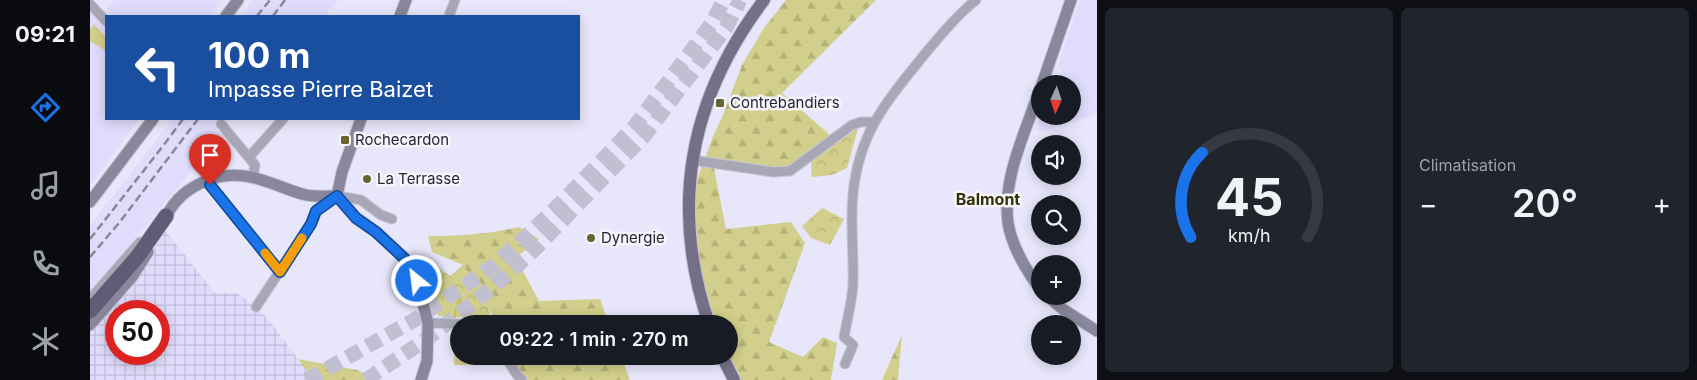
<!DOCTYPE html>
<html lang="fr">
<meta charset="utf-8">
<style>
:root{--surface:#171b24;--page:#20242c;--text:#f1f3f6;--muted:#9ea1a6;--line:#363941;--accent:#1a73e8}
body{margin:0;font-family:Inter,sans-serif;background:var(--page);color:var(--text);height:100vh;display:flex;flex-direction:column;font-size:19px;white-space:nowrap}
*{box-sizing:border-box;margin:0}
p{font-size:16px;color:var(--muted)}
.icon{flex:none;width:28px;height:28px;fill:none;stroke:currentColor;stroke-width:2;stroke-linecap:round;stroke-linejoin:round}
.map{position:relative;flex:1;overflow:hidden}
.drawer{display:flex;flex-direction:column;gap:8px;padding:8px;background:#0d0f14;width:600px}
.drawer>*{flex:none}
.guide{position:absolute;left:15px;top:15px;width:475px;height:105px;border-radius:0px;box-shadow:0 2px 12px #0003;background:#1a4fa0;color:#fff;overflow:hidden}
.needle{width:32px;rotate:183deg}
.controls{position:absolute;left:941px;top:75px;display:grid;gap:10px}
.controls a{display:grid;place-items:center;width:50px;height:50px;border-radius:50%;background:var(--surface);box-shadow:0 2px 12px #0003;font-size:25px}
.speed{position:absolute;left:15px;top:300px;display:flex;gap:10px;font-size:25px;font-weight:700;text-align:center}
.speed>*{display:grid;place-content:center;width:65px;height:65px;border-radius:50%;background:var(--surface);box-shadow:0 2px 12px #0003;line-height:1}
.speed .limit{border:8px solid #d22;background:#fff;color:#111}
.pin{position:absolute;display:grid;place-items:center;width:42px;height:42px;color:#fff;margin:-51px -21px;border-radius:50% 50% 50% 0;rotate:-45deg;box-shadow:0 0 5px #0007}
.pin .icon{rotate:45deg}
.me{position:absolute;width:55px;margin:-28px;rotate:331deg;stroke-linejoin:round;filter:drop-shadow(0 0 4px #0008)}
.turn{display:flex;align-items:center;gap:18px;height:105px;padding:0 20px;font-size:22px}
.turn .icon{width:65px;height:65px;stroke-width:2.5}
.turn b{display:block;font-size:35px;line-height:42px}
.big{font-size:38px;font-weight:600;line-height:1.1}
.drawer .tile{flex:1;display:flex;flex-direction:column;justify-content:center;gap:8px;min-width:0;padding:0 18px;border-radius:8px;background:var(--page)}
.drawer .dial{align-items:center;gap:0}
.dial svg{height:130px;overflow:visible;fill:none;stroke:var(--line);stroke-width:7;stroke-linecap:round;text-anchor:middle}
.dial text{fill:var(--text);stroke:none}
.heat{display:flex;justify-content:space-between;align-items:center;font-size:28px;direction:ltr}
.drawer .tiles{flex:1;display:grid;gap:8px;grid-template-columns:repeat(2,1fr)}
.trip{position:absolute;left:360px;top:315px;width:288px;height:50px;border-radius:25px;background:var(--surface);box-shadow:0 2px 12px #0003;font-weight:600;line-height:50px;text-align:center}
main{display:flex;flex:1;min-height:0}
.tabs{display:flex;flex-direction:column;width:90px;justify-content:space-around;align-items:center;background:#090b0e;color:var(--muted)}
.tabs .icon{width:35px;height:35px}
.tabs .active{color:var(--accent)}
.tabs b{font-size:22px;color:var(--text)}
.map>svg:first-child{display:block}
</style>
<main>
<nav class="tabs">
<b>09:21</b>
<svg class="icon active" aria-label="directions" viewBox="0 0 24 24"><path d="M12 3l9 9-9 9-9-9zM9 14v-3h6M13 9l2 2-2 2"/></svg>
<svg class="icon" aria-label="music" viewBox="0 0 24 24"><path d="M9 18V5l10-2v13"/><circle cx="6" cy="18" r="3"/><circle cx="16" cy="16" r="3"/></svg>
<svg class="icon" aria-label="phone" viewBox="0 0 24 24"><path d="M5 4h4l2 5-3 2q2 4 5 5l2-3 5 2v4C11 20 4 13 5 4z"/></svg>
<svg class="icon" aria-label="climate" viewBox="0 0 24 24"><path d="M12 3v18M4 7l16 10M4 17L20 7"/></svg>
</nav>
<div class="map">
<svg width="1007" height="380" viewBox="0 0 1007 380">
<defs>
<pattern id="industrial-grid" width="8" height="8" patternUnits="userSpaceOnUse" patternTransform="scale(1.25)"><rect width="8" height="8" fill="#e0dcfc"/><path d="M0 4h8M4 0v8" fill="none" stroke="#c0bdd8"/></pattern>
<pattern id="forest-firs" width="22" height="20" patternUnits="userSpaceOnUse" patternTransform="scale(1.25)"><rect width="22" height="20" fill="#d2cf8c"/><path d="M5 1l3.5 6h-7zM16 11l3.5 6h-7z" fill="#b4b279"/></pattern>
<pattern id="park-crowns" width="20" height="18" patternUnits="userSpaceOnUse" patternTransform="scale(1.25)"><rect width="20" height="18" fill="#d2cf8c"/><path d="M2 6a3 3 0 1 1 6 0M12 15a3 3 0 1 1 6 0" fill="none" stroke="#b4b279"/></pattern>
</defs>
<rect width="100%" height="100%" fill="#e8e6fa"/>
<path fill="#e0dcfc" d="M23 0H132L120 16H16V119H49L0 185V7L12 17Z
M163 0H247L234 16H152Z
M990 0H1007V114L951 132 946 131 951 116H982V84H961L974 73 968 65Z
M82 119H133L126 128 131 135 0 293V225L33 184Z"/>
<path fill="url(#industrial-grid)" fill-rule="evenodd" d="M75 230 125 293H147L161 303 178 319 224 380H0V333L53 270ZM26 311H69V354H26Z"/>
<path fill="url(#forest-firs)" d="M696 0H786L692 93 748 142 700 171 622 158 636 229 701 222 715 243 679 342 713 357 733 337 747 343 741 380H647L639 356V324H625L608 273 604 188 622 139 633 115 652 65 674 28Z
M429 227 449 239 426 258 449 301 510 299 519 324H405L399 307 373 265 342 252 338 236C370 236 399 234 429 227Z
M812 335 808 380H792Z
M420 356H531L540 380H437Z
M208 359 267 370 289 380H224Z"/>
<path fill="url(#park-crowns)" d="M768 128 757 168 742 175 722 177 721 159Z
M732 208 754 219 740 245 721 238 712 226Z
M332 257 360 276 373 265 399 307 400 313 398 319 348 316 344 296 328 263Z"/>
<path fill="#d2cf8c" d="M4 24 16 37V51L0 41V30Z
M365 331H369V356H381V365H364Z"/>
<path fill="#c8c36a" d="M370 295 372 296C371 304 376 314 382 319L377 317 370 304 367 305 366 318H363L368 296Z"/>
<g fill="none" stroke-linecap="round" stroke-linejoin="round">
<path stroke="#c1bfd2" stroke-width="15" stroke-dasharray="15 8" stroke-linecap="butt" d="M217 380 326 319 403 266 428 244 466 208 544 127 622 23 634 0
M276 380 338 338 392 296 438 256 554 136 636 28 650 0"/>
<g stroke="#c5c3d6" stroke-width="11">
<path id="street" d="M0 4 16 21
M359 16 365 0
M131 124 165 165 163 177
M159 157 193 119
M602 160 683 172 700 171 762 125 771 122H783
M117 180 190 272
M0 299 50 242
M166 307 221 224 226 211 247 196 271 200 291 215 302 219
M338 323 369 324
M415 356 427 375 432 380
M755 364 763 345 754 337C757 320 762 302 763 285 764 254 760 224 763 194 769 132 797 101 834 55 850 36 866 16 886 0"/>
</g>
<g stroke="#c5c3d6" stroke-width="13">
<path id="secondary" d="M136 16 148 0
M310 16 316 0
M952 84 981 0
M950 89C936 131 912 178 918 223 922 247 936 270 950 289
M247 196 266 218 286 232 315 259 327 281 338 323 337 361 331 380
M247 196 252 172 271 119
M0 202 63 119
M74 222C87 187 129 168 165 178 182 182 199 191 216 195 226 197 237 196 247 196
M957 296 974 310 1007 331
M0 325 42 277 58 252"/>
</g>
<g stroke="#c5c3d6" stroke-width="14">
<path id="primary" d="M619 324C579 206 599 99 674 0
M632 356 644 380"/>
</g>
<g stroke="#c5c3d6" stroke-width="17">
<path id="highway" d="M0 311 48 256 76 216"/>
</g>
<use href="#street" stroke="#a8a7b5" stroke-width="9"/>
<use href="#secondary" stroke="#89879b" stroke-width="11"/>
<use href="#primary" stroke="#737088" stroke-width="12"/>
<use href="#highway" stroke="#605c78" stroke-width="15"/>
<path stroke="#898797" stroke-width="2.5" stroke-dasharray="8 4" stroke-linecap="butt" d="M167 16 180 0
M183 16 195 0
M0 239 73 146 93 119
M0 257 29 223 108 119"/>
</g>
<g fill="none" stroke-linecap="round" stroke-linejoin="round">
<g stroke="#114b97" stroke-width="12">
<path id="route" d="M120 185 190 272 221 224 226 211 247 196 266 218 286 232 315 259 327 281"/>
</g>
<use href="#route" stroke="#1a73e8" stroke-width="9"/>
<path stroke="#f59e0b" stroke-width="9" d="M175 253 190 272 212 238"/>
</g>
<g fill="#666430" stroke="#f6f5fc" stroke-width="2">
<rect x="625" y="98" width="10" height="10" rx="2.5"/>
<rect x="250" y="135" width="10" height="10" rx="2.5"/>
<circle cx="277" cy="179" r="5"/>
<circle cx="501" cy="238" r="5"/>
</g>
<g text-anchor="middle" stroke-width="5" stroke-linejoin="round" paint-order="stroke">
<g font-size="15" fill="#272531" stroke="#f6f5fc" text-anchor="start">
<text x="640" y="108">Contrebandiers</text>
<text x="265" y="145">Rochecardon</text>
<text x="287" y="184">La Terrasse</text>
<text x="511" y="243">Dynergie</text>
</g>
<g font-size="16" font-weight="bold" fill="#323004" stroke="#f6f5fc">
<text x="898" y="205">Balmont</text>
</g>
</g>
</svg>
<div class="controls">
<a><svg class="needle" viewBox="-14 -14 28 28"><path d="M0-13l5 13h-10z" fill="#e53935"/><path d="M0 13l5-13h-10z" fill="#9ea1a6"/></svg></a>
<a><svg class="icon" aria-label="sound" viewBox="0 0 24 24"><path d="M4 9h4l5-4v14l-5-4H4zM17 9q2 3 0 6"/></svg></a>
<a><svg class="icon" aria-label="search" viewBox="0 0 24 24"><circle cx="10" cy="10" r="6"/><path d="M15 15l6 6"/></svg></a>
<a>+</a>
<a>−</a>
</div>
<div class="speed"><div class="limit">50</div></div>
<div class="pin" style="left:120px;top:185px;background:#d93025"><svg class="icon" aria-label="arrive" viewBox="0 0 24 24"><path d="M6 21V4h12l-3 4 3 4H6"/></svg></div>
<svg class="me" style="left:327px;top:281px" viewBox="-20 -20 40 40"><circle r="17" fill="#1a73e8" stroke="#fff" stroke-width="3"/><path d="M0-11L8 9 0 5-8 9z" fill="#fff"/></svg>
<div class="trip">09:22 · 1 min · 270 m</div>
<div class="guide">
<div class="turn"><svg class="icon" aria-label="left" viewBox="0 0 24 24"><path d="M17 20v-9H6M10 6l-5 5 5 5"/></svg><div><b>100 m</b>Impasse Pierre Baizet</div></div>
</div>
</div>
<section class="drawer">
<div class="tiles">
<div class="tile dial"><svg viewBox="0 0 100 80">
<path d="M14 69A42 42 0 1 1 86 69"/>
<path d="M14 69A42 42 0 0 1 21 17" stroke="#1a73e8"/>
<text x="50" y="56" font-size="32" font-weight="700">45</text>
<text x="50" y="72" font-size="11">km/h</text>
</svg></div>
<div class="tile"><p>Climatisation</p>
<div class="heat"><a>−</a><b class="big">20°</b><a>+</a></div>
</div>
</div>
</section>
</main>
